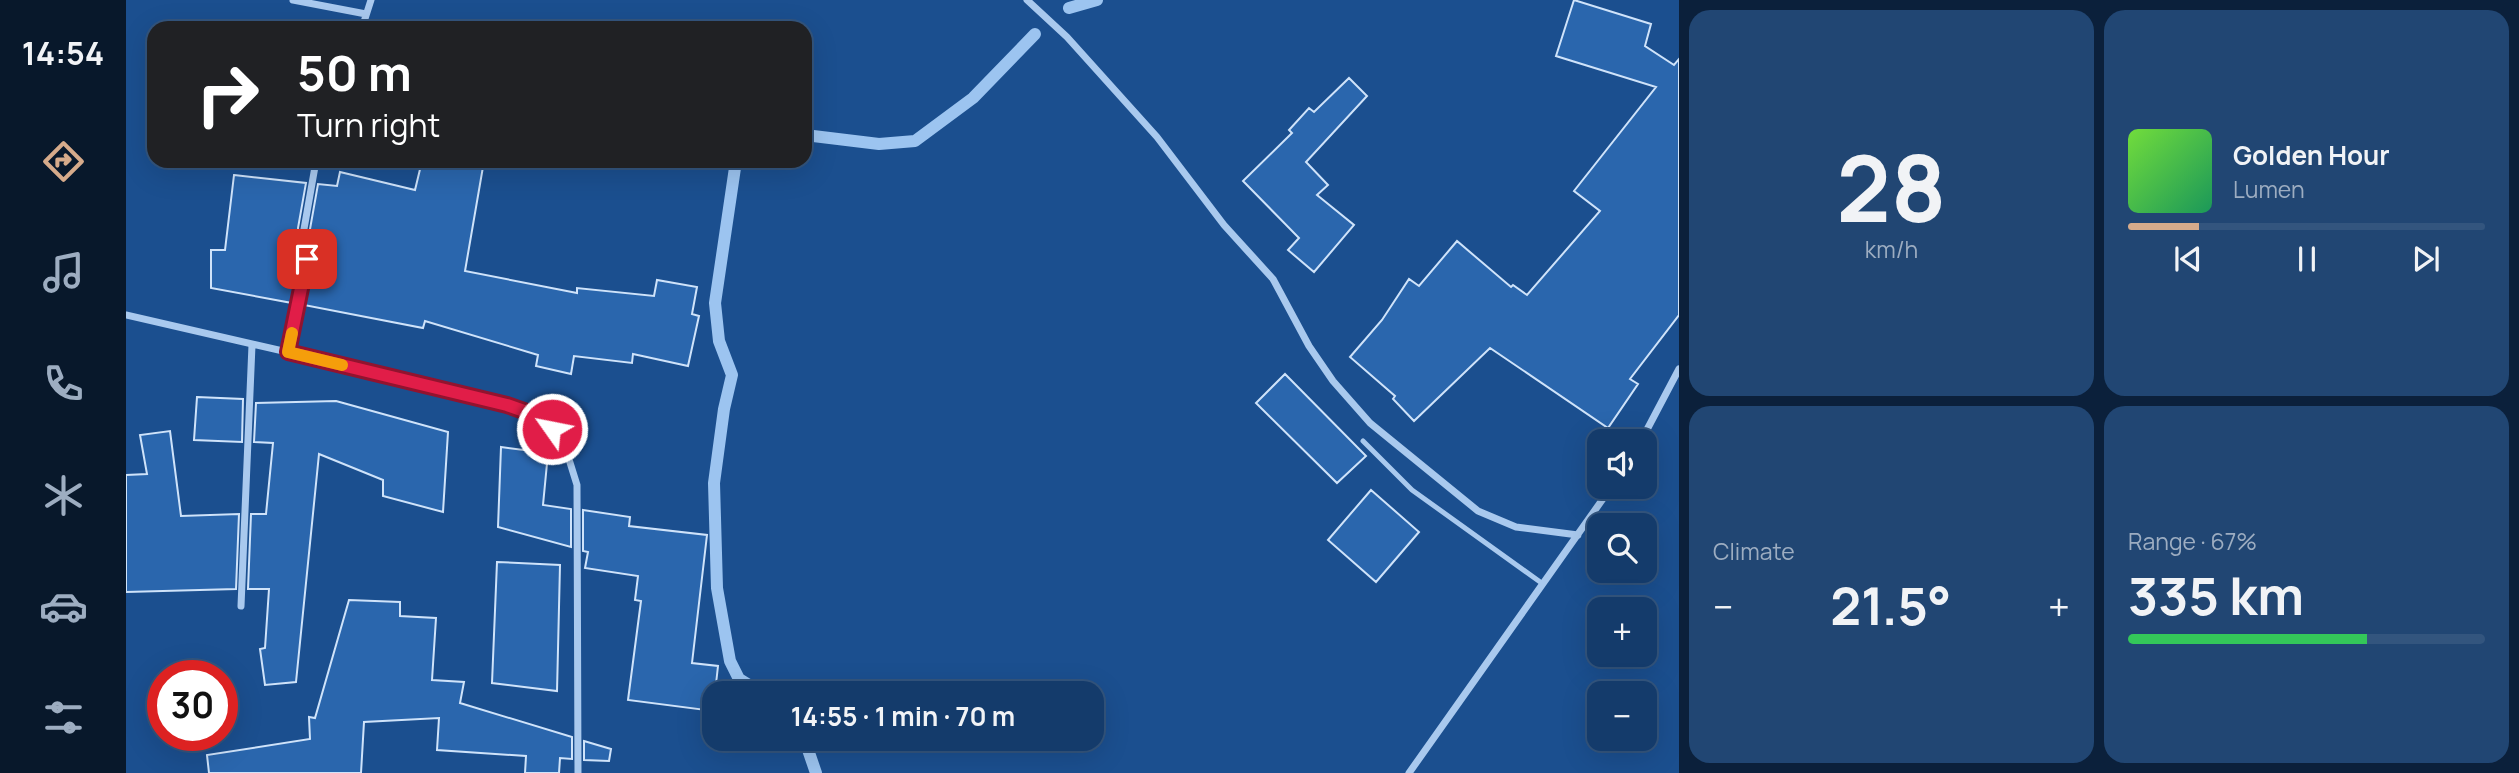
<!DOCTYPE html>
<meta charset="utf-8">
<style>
:root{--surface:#143b6b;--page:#214673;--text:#f1f3f6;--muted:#9dadc1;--line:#33557e;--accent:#d6ab8b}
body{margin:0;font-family:Manrope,sans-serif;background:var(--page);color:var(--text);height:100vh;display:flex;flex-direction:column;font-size:26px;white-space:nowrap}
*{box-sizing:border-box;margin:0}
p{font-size:23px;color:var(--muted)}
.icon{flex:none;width:38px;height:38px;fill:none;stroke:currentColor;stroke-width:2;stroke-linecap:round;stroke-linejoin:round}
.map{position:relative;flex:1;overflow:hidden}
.panel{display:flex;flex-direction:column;gap:10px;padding:10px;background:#0b203b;width:840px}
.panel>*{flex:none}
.top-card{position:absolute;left:21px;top:21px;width:665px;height:147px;border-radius:21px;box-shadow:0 7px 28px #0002,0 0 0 2px var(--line);background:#202124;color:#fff;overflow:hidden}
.buttons{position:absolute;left:1461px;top:429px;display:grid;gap:14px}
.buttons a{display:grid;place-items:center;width:70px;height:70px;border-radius:14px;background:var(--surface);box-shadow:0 7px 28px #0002,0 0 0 2px var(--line);font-size:35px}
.speed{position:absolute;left:21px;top:660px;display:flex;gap:14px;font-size:35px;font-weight:700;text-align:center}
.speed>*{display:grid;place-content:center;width:91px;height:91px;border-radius:50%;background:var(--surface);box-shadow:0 7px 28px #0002,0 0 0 2px var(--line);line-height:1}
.speed .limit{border:10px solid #d22;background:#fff;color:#111}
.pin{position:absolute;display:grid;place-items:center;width:60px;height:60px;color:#fff;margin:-30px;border-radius:14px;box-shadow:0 4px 10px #0006}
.me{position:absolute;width:77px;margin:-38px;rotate:303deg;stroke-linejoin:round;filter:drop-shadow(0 0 5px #0008)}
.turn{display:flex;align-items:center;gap:24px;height:147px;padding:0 35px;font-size:32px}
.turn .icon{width:91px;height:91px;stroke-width:2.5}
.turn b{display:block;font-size:49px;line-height:60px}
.big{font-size:52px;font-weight:700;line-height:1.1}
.panel .card{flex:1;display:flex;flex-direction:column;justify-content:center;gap:10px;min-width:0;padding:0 24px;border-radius:21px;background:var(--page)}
.panel .dial{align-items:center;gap:0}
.dial b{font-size:91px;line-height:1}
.song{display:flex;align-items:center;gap:21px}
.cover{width:84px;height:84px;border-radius:10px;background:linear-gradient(135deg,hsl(100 70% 55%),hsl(150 70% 35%))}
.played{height:7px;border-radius:4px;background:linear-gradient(90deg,var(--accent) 20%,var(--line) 20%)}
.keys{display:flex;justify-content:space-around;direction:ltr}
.heat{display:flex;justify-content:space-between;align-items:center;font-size:38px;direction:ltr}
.charge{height:10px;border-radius:5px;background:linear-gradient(90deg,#34c759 67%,var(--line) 0)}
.panel .tiles{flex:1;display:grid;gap:10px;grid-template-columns:repeat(2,1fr)}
.trip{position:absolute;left:576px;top:681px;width:402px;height:70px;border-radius:21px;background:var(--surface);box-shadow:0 7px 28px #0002,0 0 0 2px var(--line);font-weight:700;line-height:70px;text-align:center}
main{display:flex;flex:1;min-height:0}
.tabs{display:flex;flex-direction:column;width:126px;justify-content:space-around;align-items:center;background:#08182b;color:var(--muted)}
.tabs .icon{width:49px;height:49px}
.tabs .selected{color:var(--accent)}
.tabs b{font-size:32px;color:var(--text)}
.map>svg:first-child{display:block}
</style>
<main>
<nav class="tabs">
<b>14:54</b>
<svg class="icon selected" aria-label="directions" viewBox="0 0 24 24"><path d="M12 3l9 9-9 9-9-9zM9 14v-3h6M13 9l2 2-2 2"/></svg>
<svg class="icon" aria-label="music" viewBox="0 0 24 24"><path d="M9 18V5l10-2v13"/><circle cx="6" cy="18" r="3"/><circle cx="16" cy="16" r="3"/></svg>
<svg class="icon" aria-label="phone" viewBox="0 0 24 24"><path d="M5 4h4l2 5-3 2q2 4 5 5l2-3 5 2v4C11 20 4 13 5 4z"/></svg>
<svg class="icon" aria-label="climate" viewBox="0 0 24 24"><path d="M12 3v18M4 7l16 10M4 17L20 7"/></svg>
<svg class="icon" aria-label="car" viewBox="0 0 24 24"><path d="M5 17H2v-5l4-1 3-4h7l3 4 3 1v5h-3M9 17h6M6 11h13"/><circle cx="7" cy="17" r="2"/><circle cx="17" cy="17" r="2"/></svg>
<svg class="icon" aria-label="filters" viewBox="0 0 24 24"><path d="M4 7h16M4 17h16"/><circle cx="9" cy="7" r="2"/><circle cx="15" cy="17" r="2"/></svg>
</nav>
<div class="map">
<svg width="1553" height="773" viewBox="0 0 1553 773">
<rect width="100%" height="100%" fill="#1b4f8f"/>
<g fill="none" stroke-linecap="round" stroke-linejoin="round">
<path stroke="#9cc4f0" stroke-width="12" d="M943 8 971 0
M679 135 753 144 789 141 847 98 909 34
M610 161 589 303 593 341 606 375 598 409 588 483 591 588 604 661 613 679 636 693
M678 738 690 773"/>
</g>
<path fill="#2a66ad" stroke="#cfe3fa" stroke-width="2" d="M1448 0 1525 24 1519 46 1548 65 1553 59V315L1504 379 1512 384 1482 428 1364 348 1288 421 1267 399 1269 396 1224 357 1256 320 1283 279 1293 286 1331 241 1385 287 1387 285 1401 295 1474 211 1448 191 1530 87 1430 56Z
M1223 78 1241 96 1180 162 1202 185 1191 195 1228 225 1188 272 1162 250 1173 238 1117 181 1166 133 1163 130 1183 108 1188 112Z
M296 161H358L339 271 451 293V288L528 296 531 280 571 287 566 314 573 316 562 366 507 354 506 363 448 356 445 374 410 366 412 355 299 321 297 328 178 305 187 260 184 229 192 184 211 186 214 172 289 190Z
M108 175 180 183 172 228 175 259 166 303 85 288V250H99Z
M1159 374 1240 456 1211 483 1130 403Z
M71 397 117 399 116 442 68 440Z
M210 401 322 432 317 512 257 496V480L193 454 170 682 139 685 134 649 139 648 143 589H122L125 514H140L147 443 128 442 130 403Z
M44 431 55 516 113 514 110 589 0 592V475L21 474 14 435Z
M375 447 422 453 417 505 445 509V547L372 527Z
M1245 490 1293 532 1250 582 1202 540Z
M457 510 504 517 503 526 581 535 566 663 592 666 587 711 502 700 515 601 509 600 512 576 459 568 462 552 457 551Z
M371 562 434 565 431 691 366 683Z
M223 600 274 602V616L310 618 306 680 338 682 334 703 446 737V759L434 758 433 773H399L400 756 311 750 313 718 238 722 235 773H83L81 755 184 739 183 717 189 718Z
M458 741 485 749 483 761 458 760Z"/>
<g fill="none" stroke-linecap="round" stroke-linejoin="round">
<path stroke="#a9c9ee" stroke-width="5" d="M1237 441 1286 490 1417 584"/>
<path stroke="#a9c9ee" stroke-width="7" d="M167 0 240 14
M901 0 941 37 1031 137 1098 225 1147 279 1183 346 1207 381 1244 423 1352 511 1390 527 1452 535
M236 28 245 0
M0 315 301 384 381 405 415 417 437 440 451 485 452 773
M162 352 181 259 178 229 190 161
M1515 441 1553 369
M115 606 126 345
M1283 773 1486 486"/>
</g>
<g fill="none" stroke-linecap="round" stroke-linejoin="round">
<g stroke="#92132f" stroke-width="18">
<path id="route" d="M181 259 162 352 381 405 415 417 426 429"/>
</g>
<use href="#route" stroke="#e11d48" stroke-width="12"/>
<path stroke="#f59e0b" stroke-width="12" d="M166 333 162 352 216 365"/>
</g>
</svg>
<div class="buttons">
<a><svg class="icon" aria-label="sound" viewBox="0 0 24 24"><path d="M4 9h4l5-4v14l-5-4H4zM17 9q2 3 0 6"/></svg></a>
<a><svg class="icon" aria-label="search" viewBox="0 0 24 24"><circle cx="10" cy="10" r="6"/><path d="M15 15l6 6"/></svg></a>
<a>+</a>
<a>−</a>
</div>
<div class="speed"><div class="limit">30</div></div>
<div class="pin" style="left:181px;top:259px;background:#d93025"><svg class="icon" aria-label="arrive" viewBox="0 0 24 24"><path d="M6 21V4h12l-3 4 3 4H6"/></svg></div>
<svg class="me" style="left:426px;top:429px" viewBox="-20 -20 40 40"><circle r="17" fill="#e11d48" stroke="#fff" stroke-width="3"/><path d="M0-11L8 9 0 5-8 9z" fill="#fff"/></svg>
<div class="trip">14:55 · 1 min · 70 m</div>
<div class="top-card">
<div class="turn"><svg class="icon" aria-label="right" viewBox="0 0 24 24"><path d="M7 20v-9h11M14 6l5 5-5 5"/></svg><div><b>50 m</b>Turn right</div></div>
</div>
</div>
<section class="panel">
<div class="tiles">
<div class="card dial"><b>28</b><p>km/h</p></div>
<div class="card">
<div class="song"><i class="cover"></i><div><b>Golden Hour</b><p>Lumen</p></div></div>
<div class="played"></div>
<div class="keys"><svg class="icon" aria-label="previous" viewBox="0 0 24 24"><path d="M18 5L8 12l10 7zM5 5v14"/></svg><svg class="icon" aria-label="pause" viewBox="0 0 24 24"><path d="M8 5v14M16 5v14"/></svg><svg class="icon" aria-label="next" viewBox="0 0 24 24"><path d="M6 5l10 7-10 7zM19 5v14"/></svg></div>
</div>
<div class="card"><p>Climate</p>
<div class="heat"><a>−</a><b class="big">21.5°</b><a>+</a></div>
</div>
<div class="card"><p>Range · 67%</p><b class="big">335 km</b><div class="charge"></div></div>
</div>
</section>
</main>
